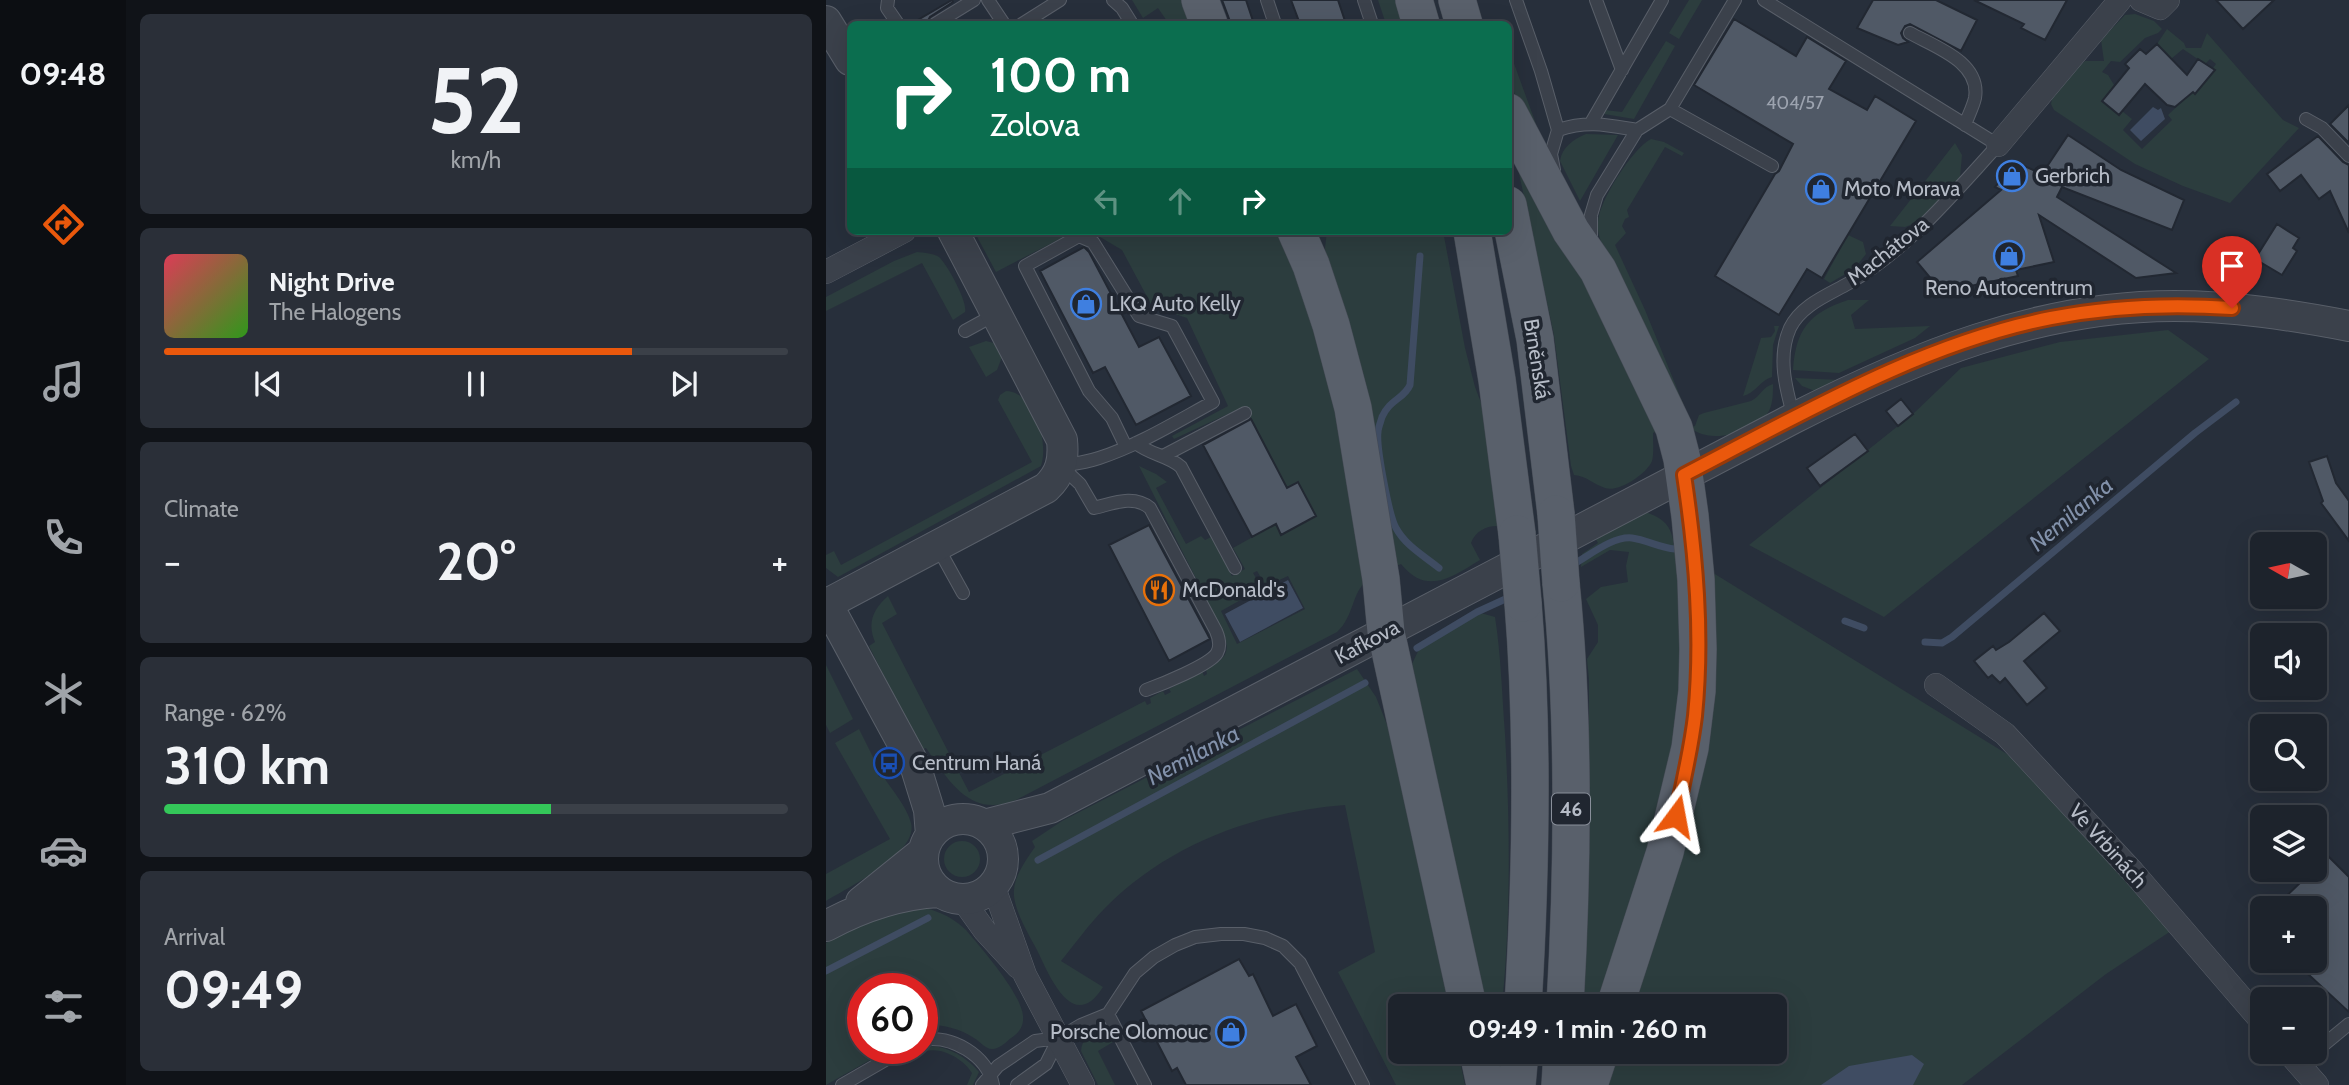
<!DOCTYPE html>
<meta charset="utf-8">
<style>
:root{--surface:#1d232c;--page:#2a2f38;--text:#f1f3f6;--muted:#a0a4a9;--line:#3b4048;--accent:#ea580c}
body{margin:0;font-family:Cabin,sans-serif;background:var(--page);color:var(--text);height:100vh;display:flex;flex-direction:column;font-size:26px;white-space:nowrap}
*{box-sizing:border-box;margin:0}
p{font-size:23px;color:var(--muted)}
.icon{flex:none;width:38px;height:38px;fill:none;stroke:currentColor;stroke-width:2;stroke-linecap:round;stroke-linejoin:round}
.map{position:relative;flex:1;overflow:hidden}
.drawer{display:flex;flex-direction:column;gap:14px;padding:14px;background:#101318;width:700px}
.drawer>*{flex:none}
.top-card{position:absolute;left:21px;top:21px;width:665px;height:214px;border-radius:10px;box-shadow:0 7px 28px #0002,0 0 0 2px var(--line);background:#0b6e4f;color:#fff;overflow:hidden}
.needle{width:46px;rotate:279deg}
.buttons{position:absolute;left:1424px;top:532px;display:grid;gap:14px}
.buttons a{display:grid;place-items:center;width:77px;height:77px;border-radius:10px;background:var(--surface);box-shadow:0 7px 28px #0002,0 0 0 2px var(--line);font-size:35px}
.speed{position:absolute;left:21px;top:973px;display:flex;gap:14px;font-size:35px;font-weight:700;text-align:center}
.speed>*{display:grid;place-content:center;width:91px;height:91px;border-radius:50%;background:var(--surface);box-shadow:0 7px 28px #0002,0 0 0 2px var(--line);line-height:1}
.speed .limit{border:10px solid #d22;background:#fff;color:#111}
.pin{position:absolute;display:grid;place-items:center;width:60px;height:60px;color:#fff;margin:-72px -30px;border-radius:50% 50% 50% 0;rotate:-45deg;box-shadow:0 0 7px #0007}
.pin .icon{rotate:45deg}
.me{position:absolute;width:77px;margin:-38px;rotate:13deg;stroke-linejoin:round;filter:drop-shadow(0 0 5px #0008)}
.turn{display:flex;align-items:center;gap:24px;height:147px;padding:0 28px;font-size:32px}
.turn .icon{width:91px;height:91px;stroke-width:2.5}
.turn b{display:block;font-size:49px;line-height:60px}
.lanes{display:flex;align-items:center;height:66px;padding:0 28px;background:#0003;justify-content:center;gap:35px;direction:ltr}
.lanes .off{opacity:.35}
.big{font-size:52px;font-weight:700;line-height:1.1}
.drawer .tile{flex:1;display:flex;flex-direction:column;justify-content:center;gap:10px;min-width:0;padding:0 24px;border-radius:10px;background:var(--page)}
.drawer .dial{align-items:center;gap:0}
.dial b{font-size:91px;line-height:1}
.song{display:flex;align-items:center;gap:21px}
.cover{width:84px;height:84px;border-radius:10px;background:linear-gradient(135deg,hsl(350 70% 55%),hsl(110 70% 35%))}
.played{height:7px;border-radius:4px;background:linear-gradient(90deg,var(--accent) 75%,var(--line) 75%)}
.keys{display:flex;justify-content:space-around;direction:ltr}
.heat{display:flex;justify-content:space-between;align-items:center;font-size:38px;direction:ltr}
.charge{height:10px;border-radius:5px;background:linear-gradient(90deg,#34c759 62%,var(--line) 0)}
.trip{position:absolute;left:562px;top:994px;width:399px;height:70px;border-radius:10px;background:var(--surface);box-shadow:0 7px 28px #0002,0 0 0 2px var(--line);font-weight:700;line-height:70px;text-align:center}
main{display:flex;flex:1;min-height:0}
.menu{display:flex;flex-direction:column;width:126px;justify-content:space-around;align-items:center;background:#0c0e12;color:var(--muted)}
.menu .icon{width:49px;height:49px}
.menu .current{color:var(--accent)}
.menu b{font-size:32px;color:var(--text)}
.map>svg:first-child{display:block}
</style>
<main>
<nav class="menu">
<b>09:48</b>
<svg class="icon current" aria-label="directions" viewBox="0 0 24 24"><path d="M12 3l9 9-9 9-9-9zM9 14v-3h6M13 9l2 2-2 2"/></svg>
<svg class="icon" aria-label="music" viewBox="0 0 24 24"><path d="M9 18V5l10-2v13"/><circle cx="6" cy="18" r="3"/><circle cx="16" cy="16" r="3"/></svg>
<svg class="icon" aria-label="phone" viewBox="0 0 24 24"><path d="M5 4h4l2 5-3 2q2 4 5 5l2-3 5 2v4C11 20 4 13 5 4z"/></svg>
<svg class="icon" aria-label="climate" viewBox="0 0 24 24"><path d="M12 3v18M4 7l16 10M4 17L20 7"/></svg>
<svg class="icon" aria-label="car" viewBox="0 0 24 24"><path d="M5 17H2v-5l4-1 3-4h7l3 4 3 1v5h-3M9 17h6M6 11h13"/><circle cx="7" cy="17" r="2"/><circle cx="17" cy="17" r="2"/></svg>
<svg class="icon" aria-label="filters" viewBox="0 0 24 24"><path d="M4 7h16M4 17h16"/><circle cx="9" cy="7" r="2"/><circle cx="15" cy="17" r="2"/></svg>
</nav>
<section class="drawer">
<div class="tile dial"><b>52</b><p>km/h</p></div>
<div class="tile">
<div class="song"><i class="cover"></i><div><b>Night Drive</b><p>The Halogens</p></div></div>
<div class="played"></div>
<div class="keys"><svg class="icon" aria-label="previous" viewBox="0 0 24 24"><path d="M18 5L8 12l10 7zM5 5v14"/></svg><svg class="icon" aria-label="pause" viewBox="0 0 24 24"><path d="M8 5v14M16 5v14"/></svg><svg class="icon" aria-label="next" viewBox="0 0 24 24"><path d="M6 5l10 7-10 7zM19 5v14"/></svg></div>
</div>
<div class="tile"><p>Climate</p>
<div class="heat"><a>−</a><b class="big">20°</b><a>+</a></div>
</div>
<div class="tile"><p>Range · 62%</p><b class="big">310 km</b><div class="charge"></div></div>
<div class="tile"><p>Arrival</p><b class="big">09:49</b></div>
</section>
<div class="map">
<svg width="1523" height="1085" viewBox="0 0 1523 1085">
<rect width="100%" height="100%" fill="#272f3b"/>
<path fill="#2c3d3e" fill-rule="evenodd" d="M306 0H362L369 24H343L332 8 317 18Z
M552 0H570L578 24H560Z
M863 0H876L853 39 843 33Z
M1309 14 1328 21 1336 29 1332 33 1319 38 1294 62 1285 61 1276 72 1282 75 1288 85 1276 101 1292 115 1296 111 1306 119 1297 130 1316 149 1346 120 1342 115 1366 92 1369 93 1390 64 1384 59 1379 64 1357 49 1345 59 1331 44 1341 29 1358 43 1360 48H1375L1381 33 1457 120 1473 128 1404 203 1357 186 1309 164 1228 110 1225 104 1226 99 1253 66 1259 61H1278L1275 40 1299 15Z
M840 41 849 46 808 119 778 114 779 110 796 112Z
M682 47 714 135C689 102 683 89 682 47Z
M760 134 792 135 754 201 734 161C736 147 748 139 760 134Z
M825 139 838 142 858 153 856 156 839 147 801 210 803 217 799 219 796 226 800 233 789 245 819 310 859 408 854 410 778 249C774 240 771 232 772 222 773 201 806 149 825 139Z
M1129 143 1136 155 1134 177 1092 222 1079 227 1064 226Z
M692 153 835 429 827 433C827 442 828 454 826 461 821 474 792 493 779 488 767 484 761 476 748 475L745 466 728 335 689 155Z
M148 231H249L170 272Z
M264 231H455L508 379 541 581C526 591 528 617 511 632L190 800C144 819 123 781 100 748L95 750 43 646 49 642C41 623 47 609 62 596L71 614 56 623 143 792 319 701 321 705 325 703 324 698 337 691 339 695 345 692 343 689 376 671 378 676 381 674 380 669C410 655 402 643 390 618L313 466 330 474 341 482 330 488 360 544 375 536 379 540 385 537 406 576 419 569 407 548 450 524 456 535 490 516 472 482 461 488 419 406 348 439 346 436 402 406 361 318 326 306 296 250ZM431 571 440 586 462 576 479 609 411 644 395 611 436 588 427 573Z
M501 231H617L639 348 649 387 657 408 672 519 671 526C659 526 649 532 645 543L654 560C626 577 601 596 575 564L568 567 501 277 499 248Z
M1022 235 1037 242 1040 254 1028 269 1004 283 998 279Z
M91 252C98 253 107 253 113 257 121 264 142 302 139 312L127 320 96 263 0 311V297L68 261Z
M1022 300H1043L1025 315 1029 329 1104 326 1089 338 1013 373 967 370C970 329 983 313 1022 300Z
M948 326H953L947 345 946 377C933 381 930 393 917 396L935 338 945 337 949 331Z
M1342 330 1383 359 1058 617 923 545 1087 414 1135 368 1234 342Z
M160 341 168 343 176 357 171 370 160 377 143 347Z
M969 378 1015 380 989 391 976 386Z
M947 384C947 393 947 403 943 411 935 425 905 437 889 436 880 436 871 433 864 428L869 426 873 415 878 413 925 401C935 396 936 387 947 384Z
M180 391C209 392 223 442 215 466L12 577 0 568V555L8 551 15 565 206 462 172 400 174 395Z
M816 511C854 522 845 541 852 573 854 587 859 601 860 615 871 743 810 886 772 1006H757L763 853V680L761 659 772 642V625L760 599 775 587 802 582 800 566 803 552 784 550 755 567 756 554 772 543 768 536Z
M884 571 1189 759 1348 929 1280 974 1136 1085H776L783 1052H948V1006H799Z
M651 612 669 617C675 655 676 695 679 734 684 824 685 916 676 1006H658L586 664 595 645Z
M0 665 27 719 4 733 0 725Z
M531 669 550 697 562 727 623 1006H574V1052H632L639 1085H570L512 972 549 952 519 805C431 812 343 843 279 908 263 924 249 944 235 961L277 987C247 1035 223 975 211 950 203 935 186 907 188 890 189 875 200 860 209 847L206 841 236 821Z
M33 729 50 763 47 766 53 777 57 776C66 790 81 807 85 823 93 853 21 888 0 901V874L64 839 9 743Z
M118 859a18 18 0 1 1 36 0a18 18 0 1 1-36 0Z
M76 904C101 907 121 912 140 930 155 948 195 993 197 1016 198 1026 193 1033 185 1038 180 1042 174 1049 166 1049 159 1049 155 1042 148 1038 133 1028 114 1024 96 1025V989H37V1048H65L0 1085V943Z
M274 1032 287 1042 272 1051 289 1085H272L255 1051C256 1039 263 1034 274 1032Z
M101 1046C120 1045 141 1057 153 1072L147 1085H141L146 1073C137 1058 112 1044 95 1053L93 1050Z"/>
<path fill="#3f4c62" d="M1327 107 1332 110 1335 108 1339 119 1315 141 1304 130Z
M462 580 477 608 414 642 399 614Z
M1086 1055 1098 1064 1087 1085H995L1023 1066Z"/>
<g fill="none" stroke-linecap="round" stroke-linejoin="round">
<path stroke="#3f4c62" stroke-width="7" d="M594 256 584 385C578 399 564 399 556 417 555 421 552 428 552 432 550 446 563 516 570 528 579 545 598 556 613 568
M746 565C763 556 786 536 806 538 821 540 834 548 849 549
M1019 621 1038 628
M1099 642 1116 643 1126 637 1369 433 1410 402
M591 648 651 612 686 596
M212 860 539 683
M0 971 102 918"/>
</g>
<path fill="#505966" stroke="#222832" stroke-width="2" d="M126 0 127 2 104 17 100 24H85Z
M396 0H420L428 24H405Z
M465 0H512L520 24H474Z
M1047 0H1110L1151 20 1135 51 1084 24 1079 26 1075 33 1077 38 1082 42 1072 45 1031 28Z
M1148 0H1241L1219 40 1195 28 1198 24Z
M1390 0H1448L1417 29Z
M908 19 970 56 981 37 1020 61 1003 89 1041 110 1049 96 1090 121 996 278 981 269 953 315 889 276 949 174 953 171 967 144 868 85Z
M1331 44 1361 75 1372 59 1389 70 1369 94 1367 92 1349 107 1341 105 1319 84 1293 115 1276 101 1303 68 1299 64 1314 49 1320 54Z
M1523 105V143L1504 124Z
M1242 135 1295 170 1358 200 1346 230 1236 187 1231 197 1350 273 1310 278 1213 215 1228 262 1190 270 1192 276 1116 292 1091 262 1175 190 1169 187 1190 162 1216 174Z
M1492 136 1517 162 1523 165V233L1504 191 1493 199 1475 175 1454 191 1441 174Z
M1451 224 1473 238 1467 248 1471 251 1456 275 1429 259Z
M258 247 263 252 313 347 333 337 365 396 310 425 279 367 267 373 214 271Z
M1075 399 1087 414 1072 426 1060 411Z
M425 419 461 488 472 482 490 516 455 535 450 524 426 537 377 445Z
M1029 434 1042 451 994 486 981 468Z
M1501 456 1510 483 1523 501V541L1495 503 1497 501 1483 462Z
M323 525 384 639 343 661 283 545Z
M1218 613 1234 631 1198 661 1221 688 1201 705 1179 678 1174 683 1166 675 1162 678 1148 661 1167 646 1170 650 1183 642Z
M1502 856 1523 877V1012L1468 961H1489V908H1448Z
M413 959 423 976 427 974 447 1016 470 1004 491 1046 470 1057 485 1085H360L351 1068 346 1071 315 1011Z"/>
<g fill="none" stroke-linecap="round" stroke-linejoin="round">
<g stroke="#595f69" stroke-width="14">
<path id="service" d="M62 0 61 8 72 24
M162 0 178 24
M287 0 296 8 306 24
M441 0 449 24
M538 0 546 24
M690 0 715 71 732 130
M770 0 796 70
M938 0 1172 145C1126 195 1082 249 1023 283 1002 295 975 305 964 328 951 357 960 389 968 418
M109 24 148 0
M196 24 234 0
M1084 33C1109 47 1155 62 1149 98 1147 107 1142 116 1139 125
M844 109 946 166
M1480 119 1496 128 1523 156
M765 123 836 0
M728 170 725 154 732 130C762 120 781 125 811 130
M765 242V215L771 195 811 130 844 109 909 0
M139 331 170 314
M310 443C324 455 342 455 355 467L409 568
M337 456 419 413
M235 466 254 484 268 508C286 504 307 494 324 508L390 631C393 638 395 646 391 653 384 665 334 685 320 690
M236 466C248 464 261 462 273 458 313 445 350 422 387 402L346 326 313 316 267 242 253 236 199 266 263 391 286 418 300 447
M111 546 137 593
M282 1014 319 1085
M96 1040C125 1034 162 1056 167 1085
M1473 1065 1523 1024
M16 1085 80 1048
M156 1085 172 1066 209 1041 233 1038 255 1025 282 1014 309 973 328 957 349 945 369 937 395 934H418L439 938 457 946 474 963 537 1085
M191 1085 220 1064 233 1038"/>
</g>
<g stroke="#595f69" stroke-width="24">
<path id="minor" d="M1315 0 1334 8 1342 0
M1172 145 1294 0
M0 272 78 231
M1110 685 1179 734 1307 872 1437 1023
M167 885 199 975 257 1085
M136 899 159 931 192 967
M1462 1052 1491 1085"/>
</g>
<g stroke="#595f69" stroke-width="32">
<path id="tertiary" d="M0 21 24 60
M97 859a40 40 0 1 1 80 0a40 40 0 1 1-80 0Z
M158 825 224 808 968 418C1088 357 1212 306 1348 306 1407 306 1465 315 1523 326
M105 835 103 810 90 768 1 604 220 488C235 474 238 460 236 440L127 231
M35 902 97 852
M0 926C35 907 74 894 113 892"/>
</g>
<g stroke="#444a54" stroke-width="38">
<path id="primary" d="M374 0 383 24
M588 0 595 24
M631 0 638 24
M682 112 745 231 772 270 848 428 856 459 864 516 870 580 872 649 871 691 864 748 839 852 789 1006
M682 205 709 339 730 514
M470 231 485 265 505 325 527 408 555 579 560 632 642 1006
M646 231 671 380 691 534
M735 583C749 723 747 866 739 1006
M697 603C708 737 705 873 697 1006
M652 1052 659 1085
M691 1085 694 1052
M734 1085 736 1052
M763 1085 774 1052"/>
</g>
<use href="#service" stroke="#3b414b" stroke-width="12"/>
<use href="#minor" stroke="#3b414b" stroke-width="23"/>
<use href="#tertiary" stroke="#3b414b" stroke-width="30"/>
<use href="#primary" stroke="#59606b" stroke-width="37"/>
<g stroke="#444a54" stroke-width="38" stroke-linecap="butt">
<path id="primary-bridge" d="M730 514 735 583
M691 534 697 603"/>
</g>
<use href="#primary-bridge" stroke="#59606b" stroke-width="37"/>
</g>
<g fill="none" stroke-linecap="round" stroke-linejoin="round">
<g stroke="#983908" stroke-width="18">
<path id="route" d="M850 816C857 783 865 750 869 716 877 635 870 555 858 475 976 414 1094 344 1225 318 1285 306 1346 304 1406 308"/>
</g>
<use href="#route" stroke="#ea580c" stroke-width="12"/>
</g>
<defs>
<g id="shop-ring" transform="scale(1.575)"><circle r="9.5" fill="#202630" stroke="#3f7fe0" stroke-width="1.5"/><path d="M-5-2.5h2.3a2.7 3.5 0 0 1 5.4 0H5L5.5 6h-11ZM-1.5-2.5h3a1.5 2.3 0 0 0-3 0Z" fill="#3f7fe0"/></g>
<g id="restaurant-ring" transform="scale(1.575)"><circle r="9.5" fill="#202630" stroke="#e8710a" stroke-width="1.5"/><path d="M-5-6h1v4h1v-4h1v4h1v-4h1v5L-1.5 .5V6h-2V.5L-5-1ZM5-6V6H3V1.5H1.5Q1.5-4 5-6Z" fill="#e8710a"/></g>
<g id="bus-ring" transform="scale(1.575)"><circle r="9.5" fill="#202630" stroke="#1a4fb4" stroke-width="1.5"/><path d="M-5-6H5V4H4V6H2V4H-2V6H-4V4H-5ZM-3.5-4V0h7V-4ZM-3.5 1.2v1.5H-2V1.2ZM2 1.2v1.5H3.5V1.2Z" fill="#1a4fb4"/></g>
</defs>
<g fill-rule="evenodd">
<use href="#shop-ring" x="1186" y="176"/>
<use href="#shop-ring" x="995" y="189"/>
<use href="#shop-ring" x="1183" y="256"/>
<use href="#shop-ring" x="260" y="304"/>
<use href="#restaurant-ring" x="333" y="590"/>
<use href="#bus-ring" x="63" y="763"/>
<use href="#shop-ring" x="405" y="1032"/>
</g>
<g text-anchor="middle" stroke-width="7" stroke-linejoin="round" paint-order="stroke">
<g font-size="18" fill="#9ca3af">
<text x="969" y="109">404/57</text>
</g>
<rect fill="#202630" stroke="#898f9a" stroke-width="2" x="726" y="793.5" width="38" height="31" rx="5"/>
<g font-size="19" font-weight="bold" fill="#b6bcc7">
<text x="745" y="816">46</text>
</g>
<g font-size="21" fill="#b6bcc7" stroke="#202630" text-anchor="start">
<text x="1209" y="183">Gerbrich</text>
<text x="1018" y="196">Moto Morava</text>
<text x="1183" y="295" text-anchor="middle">Reno Autocentrum</text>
<text x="283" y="311">LKQ Auto Kelly</text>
<text x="356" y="597">McDonald's</text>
<text x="86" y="770">Centrum Haná</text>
<text x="382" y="1039" text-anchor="end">Porsche Olomouc</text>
</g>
<g font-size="21" fill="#b6bcc7" stroke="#202630">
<text transform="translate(1062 251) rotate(-38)" y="7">Machátova</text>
<text transform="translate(711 359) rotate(81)" y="7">Brněnská</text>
<text transform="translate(541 642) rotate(-28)" y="7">Kafkova</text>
<text transform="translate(1282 846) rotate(48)" y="7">Ve Vrbinách</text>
</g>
<g font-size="23" font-style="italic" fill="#8291aa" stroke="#202630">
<text transform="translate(1245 514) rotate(-40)" y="8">Nemilanka</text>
<text transform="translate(367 755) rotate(-28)" y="8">Nemilanka</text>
</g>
</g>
</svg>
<div class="buttons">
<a><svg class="needle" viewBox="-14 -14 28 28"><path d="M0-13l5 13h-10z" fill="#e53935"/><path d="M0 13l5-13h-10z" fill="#a0a4a9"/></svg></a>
<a><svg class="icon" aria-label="sound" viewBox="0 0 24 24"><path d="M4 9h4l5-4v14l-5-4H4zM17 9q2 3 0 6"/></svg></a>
<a><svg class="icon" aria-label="search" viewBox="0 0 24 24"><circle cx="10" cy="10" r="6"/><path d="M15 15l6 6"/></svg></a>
<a><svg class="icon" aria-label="layers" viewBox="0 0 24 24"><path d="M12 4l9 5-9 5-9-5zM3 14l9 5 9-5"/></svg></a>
<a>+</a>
<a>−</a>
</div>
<div class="speed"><div class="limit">60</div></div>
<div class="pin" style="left:1406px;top:308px;background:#d93025"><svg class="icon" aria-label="arrive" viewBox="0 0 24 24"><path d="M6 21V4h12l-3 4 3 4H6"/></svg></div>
<svg class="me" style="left:850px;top:816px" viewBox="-20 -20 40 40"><path d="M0-17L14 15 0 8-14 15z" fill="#ea580c" stroke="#fff" stroke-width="4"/></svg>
<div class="trip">09:49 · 1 min · 260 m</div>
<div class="top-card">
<div class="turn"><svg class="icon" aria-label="right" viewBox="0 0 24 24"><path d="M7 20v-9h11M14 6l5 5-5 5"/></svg><div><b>100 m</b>Zolova</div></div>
<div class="lanes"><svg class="icon off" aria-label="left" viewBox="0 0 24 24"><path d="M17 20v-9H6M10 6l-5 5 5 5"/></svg><svg class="icon off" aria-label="ahead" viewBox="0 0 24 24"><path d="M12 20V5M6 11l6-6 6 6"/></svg><svg class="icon" aria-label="right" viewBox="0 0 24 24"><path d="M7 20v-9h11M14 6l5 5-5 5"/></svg></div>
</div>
</div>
</main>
